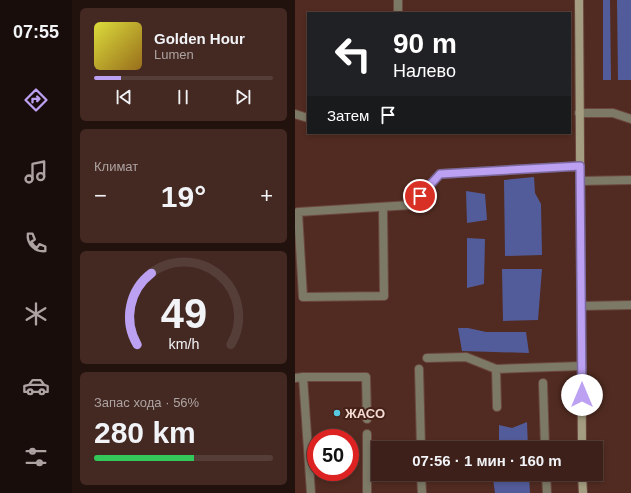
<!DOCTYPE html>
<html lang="ru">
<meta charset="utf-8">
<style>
:root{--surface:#3d2019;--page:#442822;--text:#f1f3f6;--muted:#ada3a2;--line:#563e38;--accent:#bca0f2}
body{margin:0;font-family:Arial,sans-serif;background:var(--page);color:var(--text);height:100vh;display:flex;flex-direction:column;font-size:15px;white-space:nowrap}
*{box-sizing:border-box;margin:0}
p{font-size:13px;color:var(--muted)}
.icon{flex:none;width:22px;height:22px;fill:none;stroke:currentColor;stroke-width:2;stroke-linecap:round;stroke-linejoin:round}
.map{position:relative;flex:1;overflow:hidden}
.panel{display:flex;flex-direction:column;gap:8px;padding:8px;background:#22120e;width:223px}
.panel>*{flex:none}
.guide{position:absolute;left:12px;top:12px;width:264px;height:122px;border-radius:0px;box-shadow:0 2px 6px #0003,0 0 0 1px var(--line);background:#202124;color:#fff;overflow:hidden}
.speed{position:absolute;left:12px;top:429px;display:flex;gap:8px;font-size:20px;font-weight:700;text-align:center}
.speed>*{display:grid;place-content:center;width:52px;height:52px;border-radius:50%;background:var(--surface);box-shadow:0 2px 6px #0003,0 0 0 1px var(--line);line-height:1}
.speed .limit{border:6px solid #d22;background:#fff;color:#111}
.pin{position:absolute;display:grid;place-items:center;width:34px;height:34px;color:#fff;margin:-17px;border:2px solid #fff;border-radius:50%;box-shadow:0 1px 4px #0007}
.me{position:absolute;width:44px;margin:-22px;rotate:0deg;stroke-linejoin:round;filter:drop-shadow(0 0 3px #0008)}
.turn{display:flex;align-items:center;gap:14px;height:84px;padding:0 20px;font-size:18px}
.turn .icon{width:52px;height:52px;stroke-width:2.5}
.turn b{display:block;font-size:28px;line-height:34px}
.then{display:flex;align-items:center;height:38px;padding:0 20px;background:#0003;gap:8px;font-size:15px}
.big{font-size:30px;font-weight:600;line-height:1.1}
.panel .tile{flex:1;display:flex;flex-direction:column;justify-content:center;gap:6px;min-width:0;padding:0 14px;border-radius:6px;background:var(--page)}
.panel .dial{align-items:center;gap:0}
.dial svg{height:104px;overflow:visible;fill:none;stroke:var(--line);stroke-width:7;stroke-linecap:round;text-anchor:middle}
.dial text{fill:var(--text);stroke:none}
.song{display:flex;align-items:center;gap:12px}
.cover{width:48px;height:48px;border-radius:6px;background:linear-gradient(135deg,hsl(60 70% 55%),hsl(40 70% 35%))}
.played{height:4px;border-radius:2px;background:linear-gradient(90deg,var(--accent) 15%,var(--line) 15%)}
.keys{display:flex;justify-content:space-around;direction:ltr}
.heat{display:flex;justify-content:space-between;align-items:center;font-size:22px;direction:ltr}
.charge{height:6px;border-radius:3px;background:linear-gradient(90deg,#34c759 56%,var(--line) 0)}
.trip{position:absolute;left:76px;top:441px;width:232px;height:40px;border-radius:0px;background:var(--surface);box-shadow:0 2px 6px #0003,0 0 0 1px var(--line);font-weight:600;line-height:40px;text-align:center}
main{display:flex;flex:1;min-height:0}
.tabs{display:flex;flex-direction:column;width:72px;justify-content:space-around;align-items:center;background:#180d0a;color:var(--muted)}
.tabs .icon{width:28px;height:28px}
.tabs .on{color:var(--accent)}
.tabs b{font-size:18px;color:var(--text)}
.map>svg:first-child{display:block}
</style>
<main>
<nav class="tabs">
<b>07:55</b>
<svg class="icon on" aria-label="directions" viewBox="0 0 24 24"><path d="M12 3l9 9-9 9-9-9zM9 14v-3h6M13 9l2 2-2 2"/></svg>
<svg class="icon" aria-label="music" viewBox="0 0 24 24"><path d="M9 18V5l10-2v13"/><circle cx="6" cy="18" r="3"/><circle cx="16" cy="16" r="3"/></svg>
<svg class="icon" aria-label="phone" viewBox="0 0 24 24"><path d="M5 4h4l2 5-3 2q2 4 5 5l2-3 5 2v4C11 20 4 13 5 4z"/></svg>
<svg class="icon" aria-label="climate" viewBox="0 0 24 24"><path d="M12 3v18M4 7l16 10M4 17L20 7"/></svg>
<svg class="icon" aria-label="car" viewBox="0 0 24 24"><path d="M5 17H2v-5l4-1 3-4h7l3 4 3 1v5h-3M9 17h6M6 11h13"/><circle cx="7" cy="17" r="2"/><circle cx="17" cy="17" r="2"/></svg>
<svg class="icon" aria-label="filters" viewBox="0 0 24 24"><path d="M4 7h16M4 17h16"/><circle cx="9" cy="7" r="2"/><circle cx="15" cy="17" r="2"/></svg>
</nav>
<section class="panel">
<div class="tile">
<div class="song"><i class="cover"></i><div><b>Golden Hour</b><p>Lumen</p></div></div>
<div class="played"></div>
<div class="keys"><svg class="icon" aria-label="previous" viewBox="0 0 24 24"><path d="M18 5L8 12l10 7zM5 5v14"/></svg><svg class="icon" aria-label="pause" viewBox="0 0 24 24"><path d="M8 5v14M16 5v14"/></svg><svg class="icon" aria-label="next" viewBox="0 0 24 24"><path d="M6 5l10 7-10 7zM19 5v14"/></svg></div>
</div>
<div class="tile"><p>Климат</p>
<div class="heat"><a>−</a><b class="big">19°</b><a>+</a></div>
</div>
<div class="tile dial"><svg viewBox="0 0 100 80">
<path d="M14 69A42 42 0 1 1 86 69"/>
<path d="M14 69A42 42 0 0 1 25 14" stroke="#bca0f2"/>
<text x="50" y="56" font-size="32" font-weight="700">49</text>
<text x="50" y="72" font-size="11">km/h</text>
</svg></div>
<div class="tile"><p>Запас хода · 56%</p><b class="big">280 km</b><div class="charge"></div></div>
</section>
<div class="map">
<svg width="336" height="493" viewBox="0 0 336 493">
<rect width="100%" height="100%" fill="#512b21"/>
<path fill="#535c9a" d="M308 0H315L316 80H308Z
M322 0H336V80H323Z
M239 177 240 193 246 204 247 255 210 256 209 180Z
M171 191 190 194 192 220 172 223Z
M172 238 190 239 189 284 172 288Z
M207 269H247L243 320 208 321Z
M163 328H173L191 332H231L234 353 167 351Z
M232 422 233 448H204V425L217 428Z
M202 474H234L235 493H200L198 479Z"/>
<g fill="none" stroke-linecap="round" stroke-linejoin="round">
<g stroke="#6b473e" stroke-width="10">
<path id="service" d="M103 0V13
M284 113H318L336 119
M0 114 13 118
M285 181 336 180
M88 207 89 296 8 297 3 212 116 205 145 174 285 166
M286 306 336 305
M132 358 171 357 201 369 287 366
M124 369 126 448
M201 369 202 407
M8 377H71L72 419
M0 378 8 377 16 493
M248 383 250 448
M72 434V493
M126 474 127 493
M251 474 252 493"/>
</g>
<g stroke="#6b473e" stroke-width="10">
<path id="secondary" d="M284 0 287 448
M287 474 288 493"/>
</g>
<use href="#service" stroke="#7d7967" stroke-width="8"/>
<use href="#secondary" stroke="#a49d81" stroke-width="8"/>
</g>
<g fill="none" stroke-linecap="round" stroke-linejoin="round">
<g stroke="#7a689d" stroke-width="10">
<path id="route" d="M125 196 145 174 285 166 287 395"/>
</g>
<use href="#route" stroke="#bca0f2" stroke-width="7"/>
</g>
<circle fill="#58c9e3" stroke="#462117" stroke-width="1.5" cx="42" cy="413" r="4"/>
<g text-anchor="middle" stroke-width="4" stroke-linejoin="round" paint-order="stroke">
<g font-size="13" font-weight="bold" fill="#f4dbd4" stroke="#462117" text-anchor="start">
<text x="50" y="418">ЖАСО</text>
</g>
</g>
</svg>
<div class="speed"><div class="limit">50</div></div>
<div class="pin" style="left:125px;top:196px;background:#d93025"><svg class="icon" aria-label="arrive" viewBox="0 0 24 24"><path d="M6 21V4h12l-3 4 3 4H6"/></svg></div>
<svg class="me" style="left:287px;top:395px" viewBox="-20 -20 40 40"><circle r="19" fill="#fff"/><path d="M0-13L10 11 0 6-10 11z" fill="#bca0f2"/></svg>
<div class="trip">07:56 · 1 мин · 160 m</div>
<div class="guide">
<div class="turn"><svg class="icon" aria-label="left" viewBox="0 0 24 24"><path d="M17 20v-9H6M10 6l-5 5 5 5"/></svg><div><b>90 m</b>Налево</div></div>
<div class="then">Затем<svg class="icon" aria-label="arrive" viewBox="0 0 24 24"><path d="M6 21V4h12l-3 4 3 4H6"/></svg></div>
</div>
</div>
</main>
